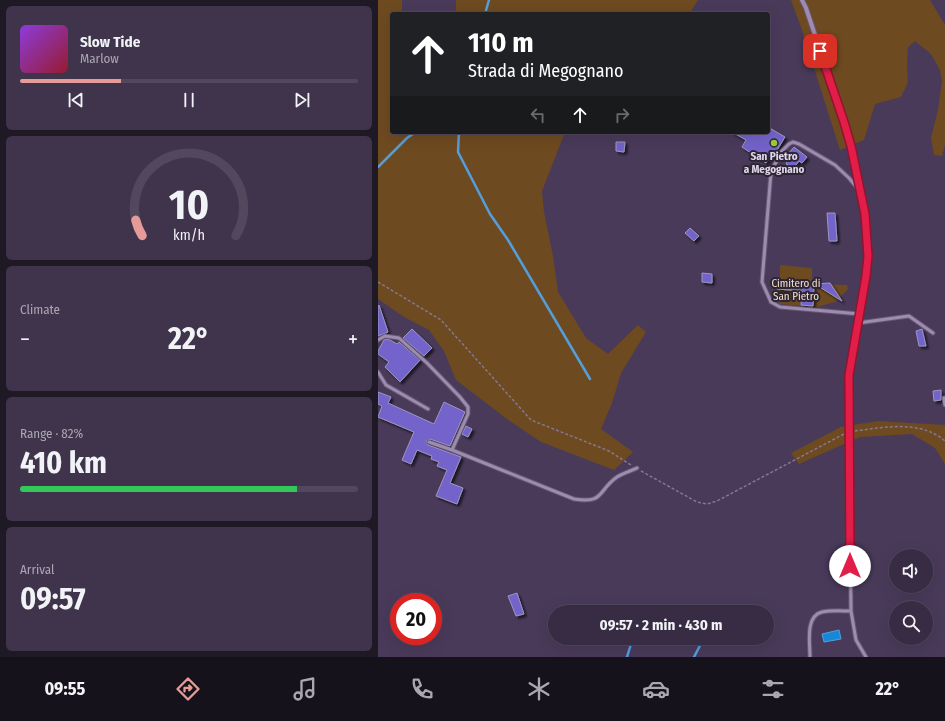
<!DOCTYPE html>
<meta charset="utf-8">
<style>
:root{--surface:#382c44;--page:#3f344b;--text:#f1f3f6;--muted:#aba7b2;--line:#52485d;--accent:#e69b98}
body{margin:0;font-family:"Fira Sans Condensed",sans-serif;background:var(--page);color:var(--text);height:100vh;display:flex;flex-direction:column;font-size:15px;white-space:nowrap}
*{box-sizing:border-box;margin:0}
p{font-size:13px;color:var(--muted)}
.icon{flex:none;width:22px;height:22px;fill:none;stroke:currentColor;stroke-width:2;stroke-linecap:round;stroke-linejoin:round}
.map{position:relative;flex:1;overflow:hidden}
.side{display:flex;flex-direction:column;gap:6px;padding:6px;background:#1f1825;width:378px}
.side>*{flex:none}
.guide{position:absolute;left:12px;top:12px;width:380px;height:122px;border-radius:4px;box-shadow:0 4px 16px #0002,0 0 0 1px var(--line);background:#202124;color:#fff;overflow:hidden}
.buttons{position:absolute;left:511px;top:549px;display:grid;gap:8px}
.buttons a{display:grid;place-items:center;width:44px;height:44px;border-radius:50%;background:var(--surface);box-shadow:0 4px 16px #0002,0 0 0 1px var(--line);font-size:20px}
.speed{position:absolute;left:12px;top:593px;display:flex;gap:8px;font-size:20px;font-weight:700;text-align:center}
.speed>*{display:grid;place-content:center;width:52px;height:52px;border-radius:50%;background:var(--surface);box-shadow:0 4px 16px #0002,0 0 0 1px var(--line);line-height:1}
.speed .limit{border:6px solid #d22;background:#fff;color:#111}
.pin{position:absolute;display:grid;place-items:center;width:34px;height:34px;color:#fff;margin:-17px;border-radius:8px;box-shadow:0 2px 6px #0006}
.me{position:absolute;width:44px;margin:-22px;rotate:0deg;stroke-linejoin:round;filter:drop-shadow(0 0 3px #0008)}
.turn{display:flex;align-items:center;gap:14px;height:84px;padding:0 12px;font-size:18px}
.turn .icon{width:52px;height:52px;stroke-width:2.5}
.turn b{display:block;font-size:28px;line-height:34px}
.lanes{display:flex;align-items:center;height:38px;padding:0 12px;background:#0003;justify-content:center;gap:20px;direction:ltr}
.lanes .off{opacity:.35}
.big{font-size:30px;font-weight:700;line-height:1.1}
.side .widget{flex:1;display:flex;flex-direction:column;justify-content:center;gap:6px;min-width:0;padding:0 14px;border-radius:6px;background:var(--page)}
.side .dial{align-items:center;gap:0}
.dial svg{height:104px;overflow:visible;fill:none;stroke:var(--line);stroke-width:7;stroke-linecap:round;text-anchor:middle}
.dial text{fill:var(--text);stroke:none}
.song{display:flex;align-items:center;gap:12px}
.cover{width:48px;height:48px;border-radius:6px;background:linear-gradient(135deg,hsl(270 70% 55%),hsl(350 70% 35%))}
.played{height:4px;border-radius:2px;background:linear-gradient(90deg,var(--accent) 30%,var(--line) 30%)}
.keys{display:flex;justify-content:space-around;direction:ltr}
.heat{display:flex;justify-content:space-between;align-items:center;font-size:22px;direction:ltr}
.charge{height:6px;border-radius:3px;background:linear-gradient(90deg,#34c759 82%,var(--line) 0)}
.trip{position:absolute;left:170px;top:605px;width:226px;height:40px;border-radius:20px;background:var(--surface);box-shadow:0 4px 16px #0002,0 0 0 1px var(--line);font-weight:700;line-height:40px;text-align:center}
.dock{display:flex;height:64px;justify-content:space-around;align-items:center;background:#16121b;color:var(--muted)}
.dock .icon{width:28px;height:28px}
.dock .on{color:var(--accent)}
.dock b{font-size:18px;color:var(--text)}
main{display:flex;flex:1;min-height:0}
.map>svg:first-child{display:block}
</style>
<main>
<section class="side">
<div class="widget">
<div class="song"><i class="cover"></i><div><b>Slow Tide</b><p>Marlow</p></div></div>
<div class="played"></div>
<div class="keys"><svg class="icon" aria-label="previous" viewBox="0 0 24 24"><path d="M18 5L8 12l10 7zM5 5v14"/></svg><svg class="icon" aria-label="pause" viewBox="0 0 24 24"><path d="M8 5v14M16 5v14"/></svg><svg class="icon" aria-label="next" viewBox="0 0 24 24"><path d="M6 5l10 7-10 7zM19 5v14"/></svg></div>
</div>
<div class="widget dial"><svg viewBox="0 0 100 80">
<path d="M14 69A42 42 0 1 1 86 69"/>
<path d="M14 69A42 42 0 0 1 9 57" stroke="#e69b98"/>
<text x="50" y="56" font-size="32" font-weight="700">10</text>
<text x="50" y="72" font-size="11">km/h</text>
</svg></div>
<div class="widget"><p>Climate</p>
<div class="heat"><a>−</a><b class="big">22°</b><a>+</a></div>
</div>
<div class="widget"><p>Range · 82%</p><b class="big">410 km</b><div class="charge"></div></div>
<div class="widget"><p>Arrival</p><b class="big">09:57</b></div>
</section>
<div class="map">
<svg width="567" height="657" viewBox="0 0 567 657">
<defs>
<filter id="shadow"><feDropShadow dx="2.5" dy="2.5" stdDeviation="1" flood-color="#0009"/></filter>
</defs>
<rect width="100%" height="100%" fill="#4a3a5a"/>
<path fill="#6e4a20" d="M0 0H24V14H14V132H187L164 191 166 212 175 256 180 292 208 338 230 354 260 325 268 332 243 373 234 403 223 429 255 452 236 470 163 442 129 419 78 380 66 351 51 330 26 317 0 299Z
M78 0H320L311 14H78Z
M413 0H552L567 25V145L564 156 556 155 553 138 560 110 564 81 562 70 553 54 537 41 530 47 529 64 530 82 523 97 497 104 486 140 462 150 424 30Z
M402 265 434 268V284L469 285 470 289 457 302 439 307 401 304Z
M500 421 567 425V464L557 448 534 434 482 437 421 464 413 453 463 427Z"/>
<path fill="#1787d8" stroke="#539fdd" d="M461 630 463 639 446 642 444 634Z"/>
<g fill="none" stroke-linecap="round" stroke-linejoin="round">
<path stroke="#539fdd" stroke-width="2.5" d="M107 14 111 0
M81 132 80 152 112 214 130 240 212 379
M0 167 29 138 38 132
M249 657 253 644
M316 657 326 638"/>
</g>
<path fill="#7363ca" stroke="#9997be" filter="url(#shadow)" d="M390 127 407 137 396 155 394 154 388 163 364 147 368 140 354 132H390Z
M238 142H247L246 152 238 151Z
M416 147 429 157 424 163 421 161 415 169 408 164 409 162 406 159Z
M449 213H457L459 241H451Z
M312 228 321 236 316 241 307 233Z
M324 273 334 274V283L324 282Z
M400 282H431V284H436L435 306 423 305 424 291 399 289Z
M452 283 464 301 437 284Z
M1 305 10 332 0 336V306Z
M34 329 54 348 46 356 25 338Z
M544 329 548 346H541L538 331Z
M8 339 12 340 19 344 21 342 42 360 22 382 7 367 11 362 0 354V351L6 340Z
M563 390V400L556 401 555 391Z
M0 392 13 397 10 403 56 424 66 402 87 412 72 446 52 439 48 441 50 445 83 457 72 483 85 488 79 504 58 496 69 470 59 466 61 462 53 459 54 456 39 450 33 464 24 460 36 432 0 417 4 406 0 404Z
M88 426 94 429 90 437 84 434Z
M139 593 146 614 138 616 130 596Z"/>
<g fill="none" stroke-linecap="round" stroke-linejoin="round">
<g stroke="#655772" stroke-width="5">
<path id="lane" d="M481 190 471 178 457 165 421 144 415 142 411 144 403 152 393 172 384 282 393 302 402 307 482 314
M480 323 531 316 555 333
M0 340 7 336 21 338 49 363 82 397 90 407V414L74 450 196 499C227 504 219 491 239 477 245 473 253 471 259 468
M0 372 8 385 50 409
M566 398 567 405
M471 431 473 611 478 640 488 657
M51 442 74 450
M432 657C432 643 427 616 444 612 453 610 464 611 473 611"/>
</g>
<g stroke="#655772" stroke-width="6">
<path id="street" d="M424 0 428 8 466 122 487 214 489 256 488 276 471 375V431"/>
</g>
<path stroke="#847792" stroke-width="1.5" stroke-dasharray="3 2" stroke-linecap="butt" d="M0 282 63 320 153 420 231 451 253 465
M477 431C507 427 543 420 567 441
M263 471 319 502 329 504 339 501 466 434"/>
<use href="#lane" stroke="#9d8bb0" stroke-width="3"/>
<use href="#street" stroke="#9d8bb0" stroke-width="4"/>
</g>
<g fill="none" stroke-linecap="round" stroke-linejoin="round">
<g stroke="#92132f" stroke-width="10">
<path id="route" d="M442 51 466 122 473 146 487 214 490 256 488 276 471 375 472 566"/>
</g>
<use href="#route" stroke="#e11d48" stroke-width="7"/>
</g>
<circle fill="#97cc38" stroke="#2c2534" stroke-width="1.5" cx="396" cy="143" r="4"/>
<g text-anchor="middle" stroke-width="4" stroke-linejoin="round" paint-order="stroke">
<g font-size="11" font-weight="bold" fill="#e0d6ea" stroke="#2c2534">
<text x="396" y="160">San Pietro<tspan x="396" dy="13">a Megognano</tspan></text>
</g>
<g font-size="11" fill="#f5dfca" stroke="#2c2534">
<text x="418" y="287">Cimitero di<tspan x="418" dy="13">San Pietro</tspan></text>
</g>
</g>
</svg>
<div class="buttons">
<a><svg class="icon" aria-label="sound" viewBox="0 0 24 24"><path d="M4 9h4l5-4v14l-5-4H4zM17 9q2 3 0 6"/></svg></a>
<a><svg class="icon" aria-label="search" viewBox="0 0 24 24"><circle cx="10" cy="10" r="6"/><path d="M15 15l6 6"/></svg></a>
</div>
<div class="speed"><div class="limit">20</div></div>
<div class="pin" style="left:442px;top:51px;background:#d93025"><svg class="icon" aria-label="arrive" viewBox="0 0 24 24"><path d="M6 21V4h12l-3 4 3 4H6"/></svg></div>
<svg class="me" style="left:472px;top:566px" viewBox="-20 -20 40 40"><circle r="19" fill="#fff"/><path d="M0-13L10 11 0 6-10 11z" fill="#e11d48"/></svg>
<div class="trip">09:57 · 2 min · 430 m</div>
<div class="guide">
<div class="turn"><svg class="icon" aria-label="ahead" viewBox="0 0 24 24"><path d="M12 20V5M6 11l6-6 6 6"/></svg><div><b>110 m</b>Strada di Megognano</div></div>
<div class="lanes"><svg class="icon off" aria-label="left" viewBox="0 0 24 24"><path d="M17 20v-9H6M10 6l-5 5 5 5"/></svg><svg class="icon" aria-label="ahead" viewBox="0 0 24 24"><path d="M12 20V5M6 11l6-6 6 6"/></svg><svg class="icon off" aria-label="right" viewBox="0 0 24 24"><path d="M7 20v-9h11M14 6l5 5-5 5"/></svg></div>
</div>
</div>
</main>
<nav class="dock">
<b>09:55</b>
<svg class="icon on" aria-label="directions" viewBox="0 0 24 24"><path d="M12 3l9 9-9 9-9-9zM9 14v-3h6M13 9l2 2-2 2"/></svg>
<svg class="icon" aria-label="music" viewBox="0 0 24 24"><path d="M9 18V5l10-2v13"/><circle cx="6" cy="18" r="3"/><circle cx="16" cy="16" r="3"/></svg>
<svg class="icon" aria-label="phone" viewBox="0 0 24 24"><path d="M5 4h4l2 5-3 2q2 4 5 5l2-3 5 2v4C11 20 4 13 5 4z"/></svg>
<svg class="icon" aria-label="climate" viewBox="0 0 24 24"><path d="M12 3v18M4 7l16 10M4 17L20 7"/></svg>
<svg class="icon" aria-label="car" viewBox="0 0 24 24"><path d="M5 17H2v-5l4-1 3-4h7l3 4 3 1v5h-3M9 17h6M6 11h13"/><circle cx="7" cy="17" r="2"/><circle cx="17" cy="17" r="2"/></svg>
<svg class="icon" aria-label="filters" viewBox="0 0 24 24"><path d="M4 7h16M4 17h16"/><circle cx="9" cy="7" r="2"/><circle cx="15" cy="17" r="2"/></svg>
<b>22°</b>
</nav>
